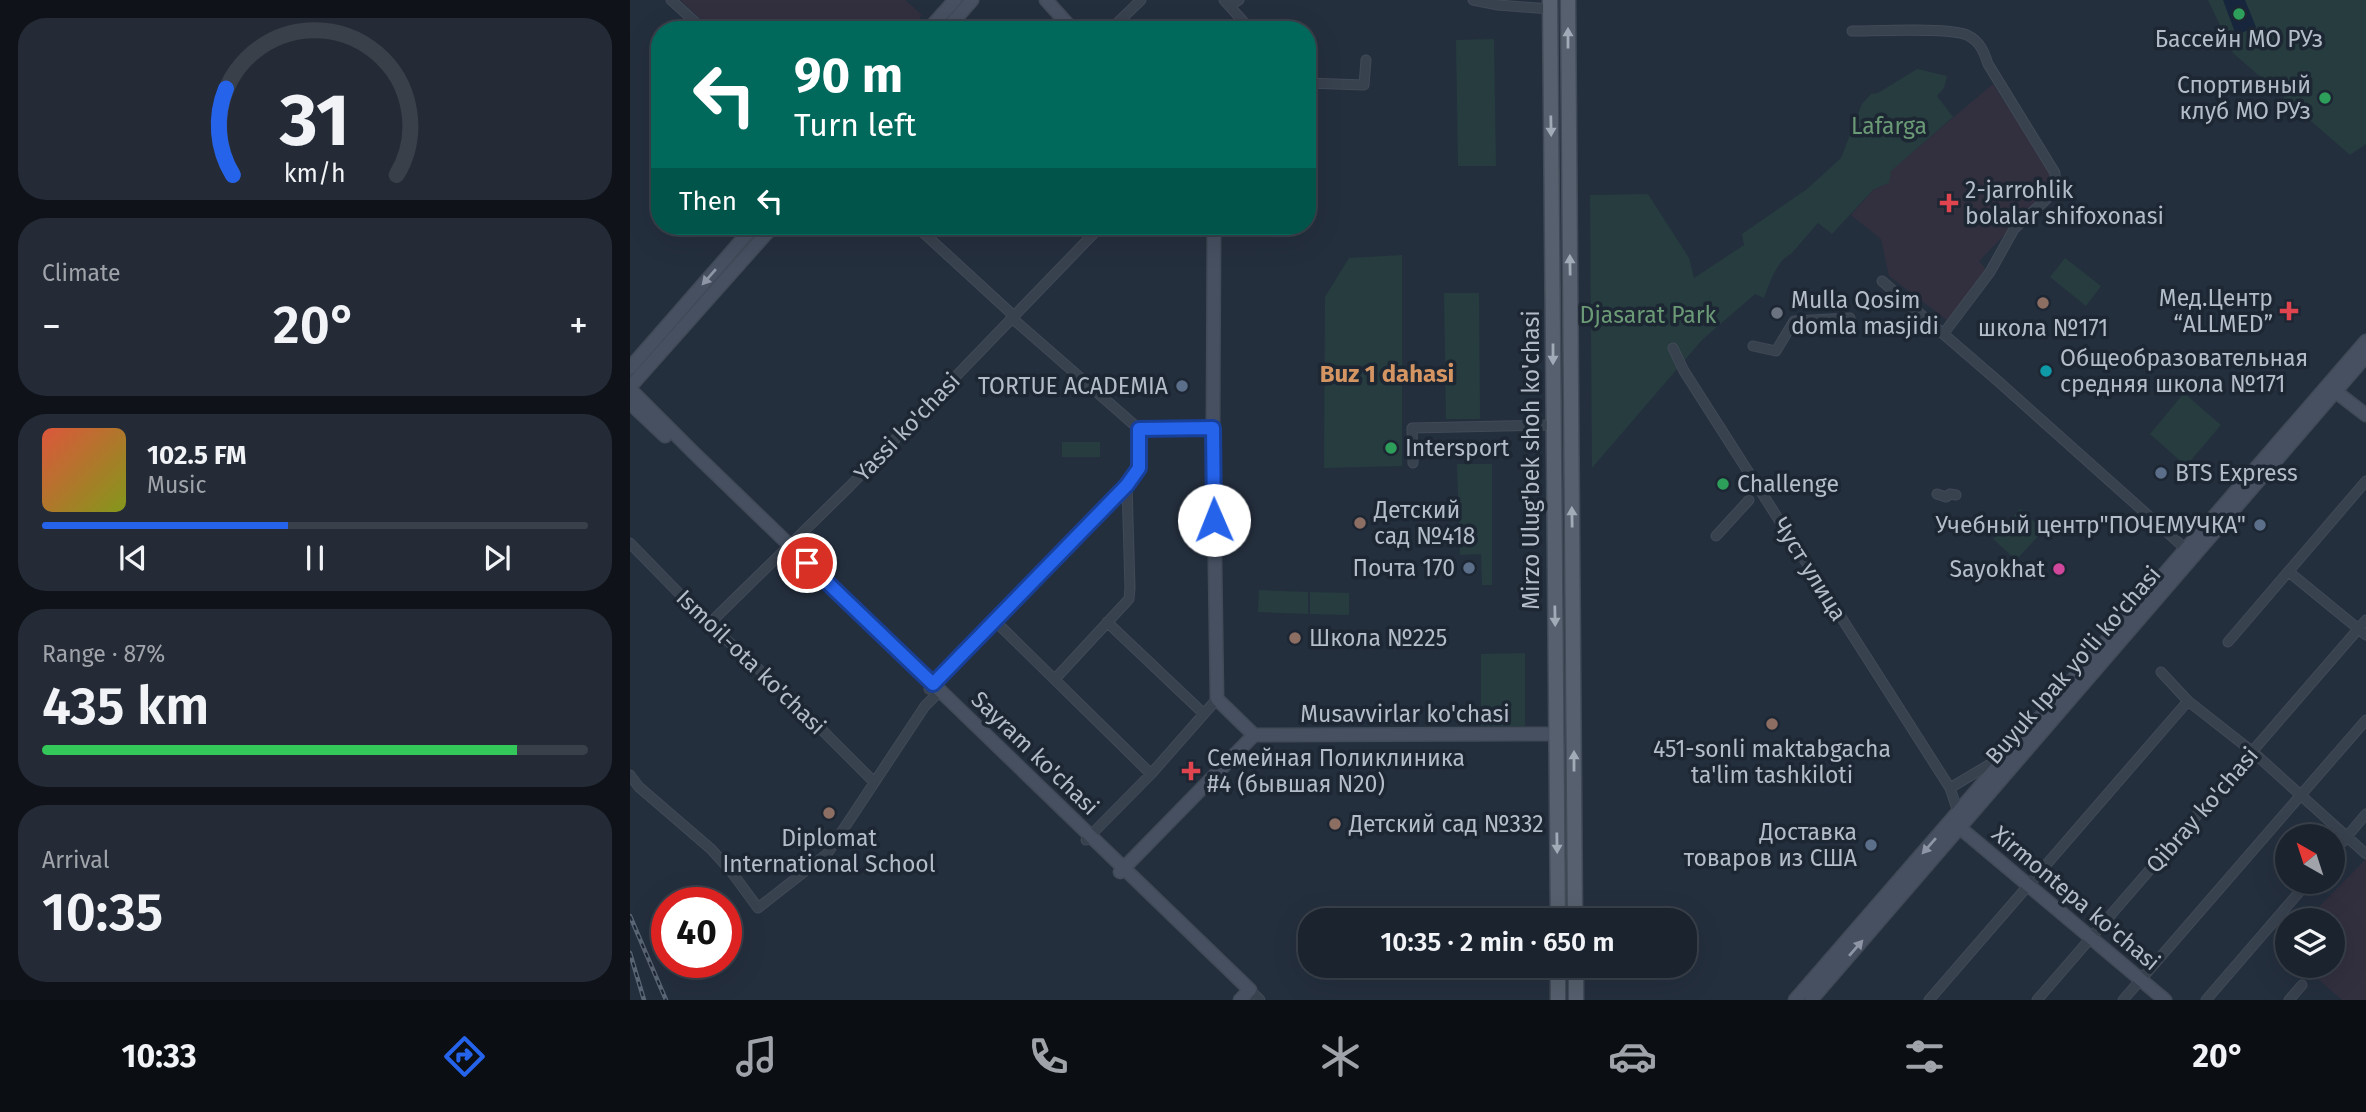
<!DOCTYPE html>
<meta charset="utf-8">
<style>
:root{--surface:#1b232e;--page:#242b36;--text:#f1f3f6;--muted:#a0a4aa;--line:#39404a;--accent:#2563eb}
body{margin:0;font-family:"Fira Sans",sans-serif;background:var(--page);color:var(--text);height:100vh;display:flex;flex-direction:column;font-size:26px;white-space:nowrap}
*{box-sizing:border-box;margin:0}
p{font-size:23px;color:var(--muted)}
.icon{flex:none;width:38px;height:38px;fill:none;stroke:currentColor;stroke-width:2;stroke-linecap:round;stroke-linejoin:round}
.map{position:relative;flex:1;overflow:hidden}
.panel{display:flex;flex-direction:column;gap:18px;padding:18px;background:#0f1319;width:630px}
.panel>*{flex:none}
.guide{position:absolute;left:21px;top:21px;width:665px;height:214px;border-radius:28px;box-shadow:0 7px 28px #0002,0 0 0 2px var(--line);background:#00695c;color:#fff;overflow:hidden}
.needle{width:46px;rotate:321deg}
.controls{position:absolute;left:1645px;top:824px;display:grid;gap:14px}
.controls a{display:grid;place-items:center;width:70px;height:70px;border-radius:50%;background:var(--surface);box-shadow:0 7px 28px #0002,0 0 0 2px var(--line);font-size:35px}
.speed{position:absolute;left:21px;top:887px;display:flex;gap:14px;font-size:35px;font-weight:700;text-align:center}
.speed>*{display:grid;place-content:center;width:91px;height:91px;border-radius:50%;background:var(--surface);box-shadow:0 7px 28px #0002,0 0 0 2px var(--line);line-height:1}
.speed .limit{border:10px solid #d22;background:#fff;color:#111}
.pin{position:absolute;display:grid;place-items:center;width:60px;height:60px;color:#fff;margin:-30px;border:4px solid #fff;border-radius:50%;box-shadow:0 2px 7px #0007}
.me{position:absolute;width:77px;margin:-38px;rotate:359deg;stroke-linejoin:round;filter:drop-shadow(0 0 5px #0008)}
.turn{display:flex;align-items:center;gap:24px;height:147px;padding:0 28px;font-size:32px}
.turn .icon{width:91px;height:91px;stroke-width:2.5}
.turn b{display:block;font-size:49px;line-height:60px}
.then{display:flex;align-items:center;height:66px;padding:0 28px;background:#0003;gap:14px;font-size:26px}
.big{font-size:52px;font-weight:600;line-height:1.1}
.panel .widget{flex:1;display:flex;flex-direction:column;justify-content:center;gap:10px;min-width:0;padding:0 24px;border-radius:28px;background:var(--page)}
.panel .dial{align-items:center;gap:0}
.dial svg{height:182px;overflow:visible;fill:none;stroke:var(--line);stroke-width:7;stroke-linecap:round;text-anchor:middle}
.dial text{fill:var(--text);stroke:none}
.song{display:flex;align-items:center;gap:21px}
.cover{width:84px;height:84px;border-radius:10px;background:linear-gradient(135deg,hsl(10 70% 55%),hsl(70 70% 35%))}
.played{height:7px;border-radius:4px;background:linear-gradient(90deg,var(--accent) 45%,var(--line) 45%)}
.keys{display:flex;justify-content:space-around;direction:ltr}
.heat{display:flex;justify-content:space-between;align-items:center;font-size:38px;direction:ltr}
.charge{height:10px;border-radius:5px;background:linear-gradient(90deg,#34c759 87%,var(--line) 0)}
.trip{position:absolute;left:668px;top:908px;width:399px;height:70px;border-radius:28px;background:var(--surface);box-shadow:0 7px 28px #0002,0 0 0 2px var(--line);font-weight:600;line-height:70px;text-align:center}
.tabs{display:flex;height:112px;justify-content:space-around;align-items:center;background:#0b0e12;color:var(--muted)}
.tabs .icon{width:49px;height:49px}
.tabs .active{color:var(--accent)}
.tabs b{font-size:32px;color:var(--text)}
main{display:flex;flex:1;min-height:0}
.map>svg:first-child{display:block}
</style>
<main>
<section class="panel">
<div class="widget dial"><svg viewBox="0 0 100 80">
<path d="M14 69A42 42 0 1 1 86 69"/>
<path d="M14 69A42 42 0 0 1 11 31" stroke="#2563eb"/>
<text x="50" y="56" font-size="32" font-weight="700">31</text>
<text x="50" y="72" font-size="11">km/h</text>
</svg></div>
<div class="widget"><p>Climate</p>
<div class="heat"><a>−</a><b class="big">20°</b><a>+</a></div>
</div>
<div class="widget">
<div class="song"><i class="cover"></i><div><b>102.5 FM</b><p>Music</p></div></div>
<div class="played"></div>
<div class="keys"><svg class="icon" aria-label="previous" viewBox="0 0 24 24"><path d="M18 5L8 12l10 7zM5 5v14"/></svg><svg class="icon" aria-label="pause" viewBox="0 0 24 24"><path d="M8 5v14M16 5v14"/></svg><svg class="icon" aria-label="next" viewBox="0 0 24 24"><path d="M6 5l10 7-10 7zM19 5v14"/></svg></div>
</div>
<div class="widget"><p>Range · 87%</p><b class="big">435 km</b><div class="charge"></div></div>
<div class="widget"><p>Arrival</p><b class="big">10:35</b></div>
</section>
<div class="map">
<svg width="1736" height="1000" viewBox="0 0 1736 1000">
<rect width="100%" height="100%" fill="#242f3e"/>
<path fill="#32303f" d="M50 0H275L292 15 280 30H83Z
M1363 84 1421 173 1420 183 1418 191 1349 261 1357 271 1318 321 1259 276 1251 239 1221 215 1244 189 1259 183 1260 171Z
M1736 859V1000H1712L1673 966H1703V920H1676Z"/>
<path fill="#263c3f" d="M1578 0H1736V144L1720 155 1603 53Z
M864 39 866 166H828L826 40Z
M1287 69 1317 76 1314 88 1307 96 1323 117 1261 171 1259 183 1244 189 1202 234 1188 223 1161 254C1147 260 1139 284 1134 298L1125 294 1072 340 962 468 960 195 1018 194 1059 258 1064 278 1114 245 1112 234 1177 189 1211 158 1232 104 1241 94 1248 93Z
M772 255V466L694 468 695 297 719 258Z
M1435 258 1471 286 1456 306 1420 277Z
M814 293H849L850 419H816Z
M1554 393 1591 425 1556 466 1520 434Z
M432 442H470V457H432Z
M827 464H862V585H852L851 554 830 555Z
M1390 509 1414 530 1386 560 1363 539Z
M629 590 678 592V614L628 612Z
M680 592 719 593V615L680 614Z
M895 653V726H851V654Z"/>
<path fill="#17263c" d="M1593 0H1615L1626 27 1606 35Z"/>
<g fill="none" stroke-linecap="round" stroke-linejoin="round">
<g stroke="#414a57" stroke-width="11">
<path id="street" d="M41 0 74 30
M594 0 621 30
M843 0 868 5 920 9
M599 6 609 0
M480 30 511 0
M1222 31C1244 31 1321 27 1337 35 1350 41 1354 52 1358 64L1425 173V187L1422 194 1384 229 1360 272 1314 333
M677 83 734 85 736 60
M286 226 384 316
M1252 281 1369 382 1558 551
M382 318 509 429
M1123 346 1146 351 1164 321 1220 318
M1043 348 1054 371 1320 788 1328 812
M509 429 583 428
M783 463 782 428 923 425
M1307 494 1316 497 1320 494 1326 495
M1086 536 1119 500
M0 543 79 624 156 694 243 781
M1659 572 1736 635
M365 621 521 774
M477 622 573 713
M79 624 219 487 471 226
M1598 642 1736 481
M1531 672 1558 701 1623 752 1736 854
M425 679 499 599 500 588 497 485
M299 689 497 485 509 468V429
M0 775 9 787 81 849 100 870 128 908 197 854 295 706 310 691
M1320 788 1372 757
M456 840 521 774 587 699
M1703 853 1736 814
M620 990 630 1000
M1299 1000 1558 701
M1407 1000 1736 620
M1493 1000 1736 720
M1576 1000 1678 882
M1659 1000 1672 985"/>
</g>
<g stroke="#414a57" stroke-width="15">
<path id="secondary" d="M416 0 443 30
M298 30 325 0
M316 30 342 0
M584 226 583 428 587 699 624 735
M0 368 124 226
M0 387 143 226
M1701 388 1736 415
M0 389 63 452 620 990 610 1000
M0 403 35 436
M624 735 926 734
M1323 822 1535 1000
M490 872 624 735
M1165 1000 1736 341
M1181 1000 1736 356"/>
</g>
<g stroke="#414a57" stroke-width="17">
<path id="primary" d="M920 0 928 920
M938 0 945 920
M928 966V1000
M946 966V1000"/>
</g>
<use href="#street" stroke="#38414e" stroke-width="9"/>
<use href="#secondary" stroke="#465061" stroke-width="12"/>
<use href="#primary" stroke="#56606e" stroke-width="14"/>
<g stroke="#5a6575" stroke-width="4.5">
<path id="rail" d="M0 916 36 1000
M0 953 14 1000"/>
</g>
<use href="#rail" stroke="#1d2633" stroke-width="2" stroke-dasharray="5" stroke-linecap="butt"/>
</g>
<defs><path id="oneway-solid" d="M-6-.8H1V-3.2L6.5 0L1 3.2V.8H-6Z" transform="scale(1.75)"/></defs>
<g fill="#a1aab7">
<use href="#oneway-solid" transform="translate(938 38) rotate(-90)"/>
<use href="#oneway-solid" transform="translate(921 126) rotate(89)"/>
<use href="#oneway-solid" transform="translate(940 265) rotate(-91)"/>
<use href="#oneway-solid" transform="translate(923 354) rotate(90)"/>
<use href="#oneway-solid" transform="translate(942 517) rotate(-91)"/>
<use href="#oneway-solid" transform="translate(925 616) rotate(89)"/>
<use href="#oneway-solid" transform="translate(944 761) rotate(-90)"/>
<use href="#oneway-solid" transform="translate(927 843) rotate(89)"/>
</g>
<g fill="#8e96a5">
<use href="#oneway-solid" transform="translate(79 277) rotate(131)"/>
<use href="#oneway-solid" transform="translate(1299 846) rotate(131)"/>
<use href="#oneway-solid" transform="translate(1226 948) rotate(-49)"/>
</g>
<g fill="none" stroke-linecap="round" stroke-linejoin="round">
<g stroke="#184099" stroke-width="18">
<path id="route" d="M177 563 303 684 497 485 509 468V429L583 428 584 520"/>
</g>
<use href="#route" stroke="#2563eb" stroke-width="12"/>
</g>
<g fill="#2e9e5b" stroke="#1d2633" stroke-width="2.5">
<circle cx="1609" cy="14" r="7"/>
<circle cx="1695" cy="98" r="7"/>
<circle cx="761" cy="448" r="7"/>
<circle cx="1093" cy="484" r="7"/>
</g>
<g fill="#e0444e" stroke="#1d2633" stroke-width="2.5">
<path d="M1315.5 192.5h7v7h7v7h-7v7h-7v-7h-7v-7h7z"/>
<path d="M1655.5 300.5h7v7h7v7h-7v7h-7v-7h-7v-7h7z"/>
<path d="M557.5 760.5h7v7h7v7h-7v7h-7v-7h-7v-7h7z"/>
</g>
<g fill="#8d6e63" stroke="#1d2633" stroke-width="2.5">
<circle cx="1413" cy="303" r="7"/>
<circle cx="730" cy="523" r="7"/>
<circle cx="665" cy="638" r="7"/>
<circle cx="1142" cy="724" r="7"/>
<circle cx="199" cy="813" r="7"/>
<circle cx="705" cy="824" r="7"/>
</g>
<circle fill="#6b7280" stroke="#1d2633" stroke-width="2.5" cx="1147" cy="313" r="7"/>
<circle fill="#0f9aa8" stroke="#1d2633" stroke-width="2.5" cx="1416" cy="371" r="7"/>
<g fill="#5c6f8a" stroke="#1d2633" stroke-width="2.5">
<circle cx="552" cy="386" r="7"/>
<circle cx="1531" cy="473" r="7"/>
<circle cx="1630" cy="525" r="7"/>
<circle cx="839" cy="568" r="7"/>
<circle cx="1241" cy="845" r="7"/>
</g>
<circle fill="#d1479c" stroke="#1d2633" stroke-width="2.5" cx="1429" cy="569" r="7"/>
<g text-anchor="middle" stroke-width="7" stroke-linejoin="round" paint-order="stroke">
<g font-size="23" fill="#b4bcc9" stroke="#1d2633" text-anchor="start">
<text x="1609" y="47" text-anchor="middle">Бассейн МО РУз</text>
<text x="1681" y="93" text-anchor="end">Спортивный<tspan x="1681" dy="26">клуб МО РУз</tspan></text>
<text x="1335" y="198">2-jarrohlik<tspan x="1335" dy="26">bolalar shifoxonasi</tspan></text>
<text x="1643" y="306" text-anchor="end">Мед.Центр<tspan x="1643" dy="26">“ALLMED”</tspan></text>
<text x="1161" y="308">Mulla Qosim<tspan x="1161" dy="26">domla masjidi</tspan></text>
<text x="1413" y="336" text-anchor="middle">школа №171</text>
<text x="1430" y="366">Общеобразовательная<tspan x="1430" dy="26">средняя школа №171</tspan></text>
<text x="538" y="394" text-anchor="end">TORTUE ACADEMIA</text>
<text x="775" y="456">Intersport</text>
<text x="1545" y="481">BTS Express</text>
<text x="1107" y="492">Challenge</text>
<text x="744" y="518">Детский<tspan x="744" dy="26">сад №418</tspan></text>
<text x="1616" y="533" text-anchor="end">Учебный центр"ПОЧЕМУЧКА"</text>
<text x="825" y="576" text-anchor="end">Почта 170</text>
<text x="1415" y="577" text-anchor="end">Sayokhat</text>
<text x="679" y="646">Школа №225</text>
<text x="1142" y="757" text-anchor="middle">451-sonli maktabgacha<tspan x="1142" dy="26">ta'lim tashkiloti</tspan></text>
<text x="577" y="766">Семейная Поликлиника<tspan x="577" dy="26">#4 (бывшая N20)</tspan></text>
<text x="719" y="832">Детский сад №332</text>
<text x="1227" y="840" text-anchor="end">Доставка<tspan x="1227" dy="26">товаров из США</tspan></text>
<text x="199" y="846" text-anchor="middle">Diplomat<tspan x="199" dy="26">International School</tspan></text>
</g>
<g font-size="23" fill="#6b9a76" stroke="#1d2633">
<text x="1259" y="134">Lafarga</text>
<text x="1018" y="323">Djasarat Park</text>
</g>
<g font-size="23" fill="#b4bcc9" stroke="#1d2633">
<text transform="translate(277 427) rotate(-46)" y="8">Yassi ko'chasi</text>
<text transform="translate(901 460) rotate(-90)" y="8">Mirzo Ulug'bek shoh ko'chasi</text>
<text transform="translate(1180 569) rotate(58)" y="8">Чуст улица</text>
<text transform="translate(121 662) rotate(44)" y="8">Ismoil-ota ko'chasi</text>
<text transform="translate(1443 665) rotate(-49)" y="8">Buyuk Ipak yo'li ko'chasi</text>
<text x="775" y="722">Musavvirlar ko'chasi</text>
<text transform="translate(405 753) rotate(44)" y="8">Sayram ko'chasi</text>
<text transform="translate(1572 810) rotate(-49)" y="8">Qibray ko'chasi</text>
<text transform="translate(1446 898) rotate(40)" y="8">Xirmontepa ko'chasi</text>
</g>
<g font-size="24" font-weight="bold" fill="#d59563" stroke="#1d2633">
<text x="757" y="382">Buz 1 dahasi</text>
</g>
</g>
</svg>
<div class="controls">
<a><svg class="needle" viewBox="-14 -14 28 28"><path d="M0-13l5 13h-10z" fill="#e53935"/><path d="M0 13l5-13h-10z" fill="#a0a4aa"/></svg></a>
<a><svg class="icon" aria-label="layers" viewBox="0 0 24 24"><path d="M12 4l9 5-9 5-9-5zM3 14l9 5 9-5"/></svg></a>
</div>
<div class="speed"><div class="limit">40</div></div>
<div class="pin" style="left:177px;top:563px;background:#d93025"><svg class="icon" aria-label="arrive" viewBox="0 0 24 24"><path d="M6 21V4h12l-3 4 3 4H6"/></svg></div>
<svg class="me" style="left:584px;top:520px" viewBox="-20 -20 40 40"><circle r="19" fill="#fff"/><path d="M0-13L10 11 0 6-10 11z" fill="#2563eb"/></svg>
<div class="trip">10:35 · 2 min · 650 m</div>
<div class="guide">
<div class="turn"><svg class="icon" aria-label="left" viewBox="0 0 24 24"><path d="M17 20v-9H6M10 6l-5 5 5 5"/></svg><div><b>90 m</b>Turn left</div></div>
<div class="then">Then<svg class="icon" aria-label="left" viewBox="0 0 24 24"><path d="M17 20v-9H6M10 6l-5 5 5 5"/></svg></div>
</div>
</div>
</main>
<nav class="tabs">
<b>10:33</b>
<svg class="icon active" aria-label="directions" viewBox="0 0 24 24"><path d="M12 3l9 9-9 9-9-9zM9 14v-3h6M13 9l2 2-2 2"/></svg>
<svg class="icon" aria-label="music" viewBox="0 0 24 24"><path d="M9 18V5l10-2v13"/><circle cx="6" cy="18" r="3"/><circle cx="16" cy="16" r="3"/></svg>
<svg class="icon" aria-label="phone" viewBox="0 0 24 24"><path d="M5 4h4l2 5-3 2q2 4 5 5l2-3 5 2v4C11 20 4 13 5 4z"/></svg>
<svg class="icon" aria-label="climate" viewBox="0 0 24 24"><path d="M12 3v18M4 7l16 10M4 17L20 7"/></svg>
<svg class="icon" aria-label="car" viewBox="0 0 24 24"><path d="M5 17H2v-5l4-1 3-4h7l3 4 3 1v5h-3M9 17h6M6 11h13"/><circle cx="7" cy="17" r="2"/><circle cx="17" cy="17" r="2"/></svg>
<svg class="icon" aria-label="filters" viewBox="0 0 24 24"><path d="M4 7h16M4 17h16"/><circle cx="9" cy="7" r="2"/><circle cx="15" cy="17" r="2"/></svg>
<b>20°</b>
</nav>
